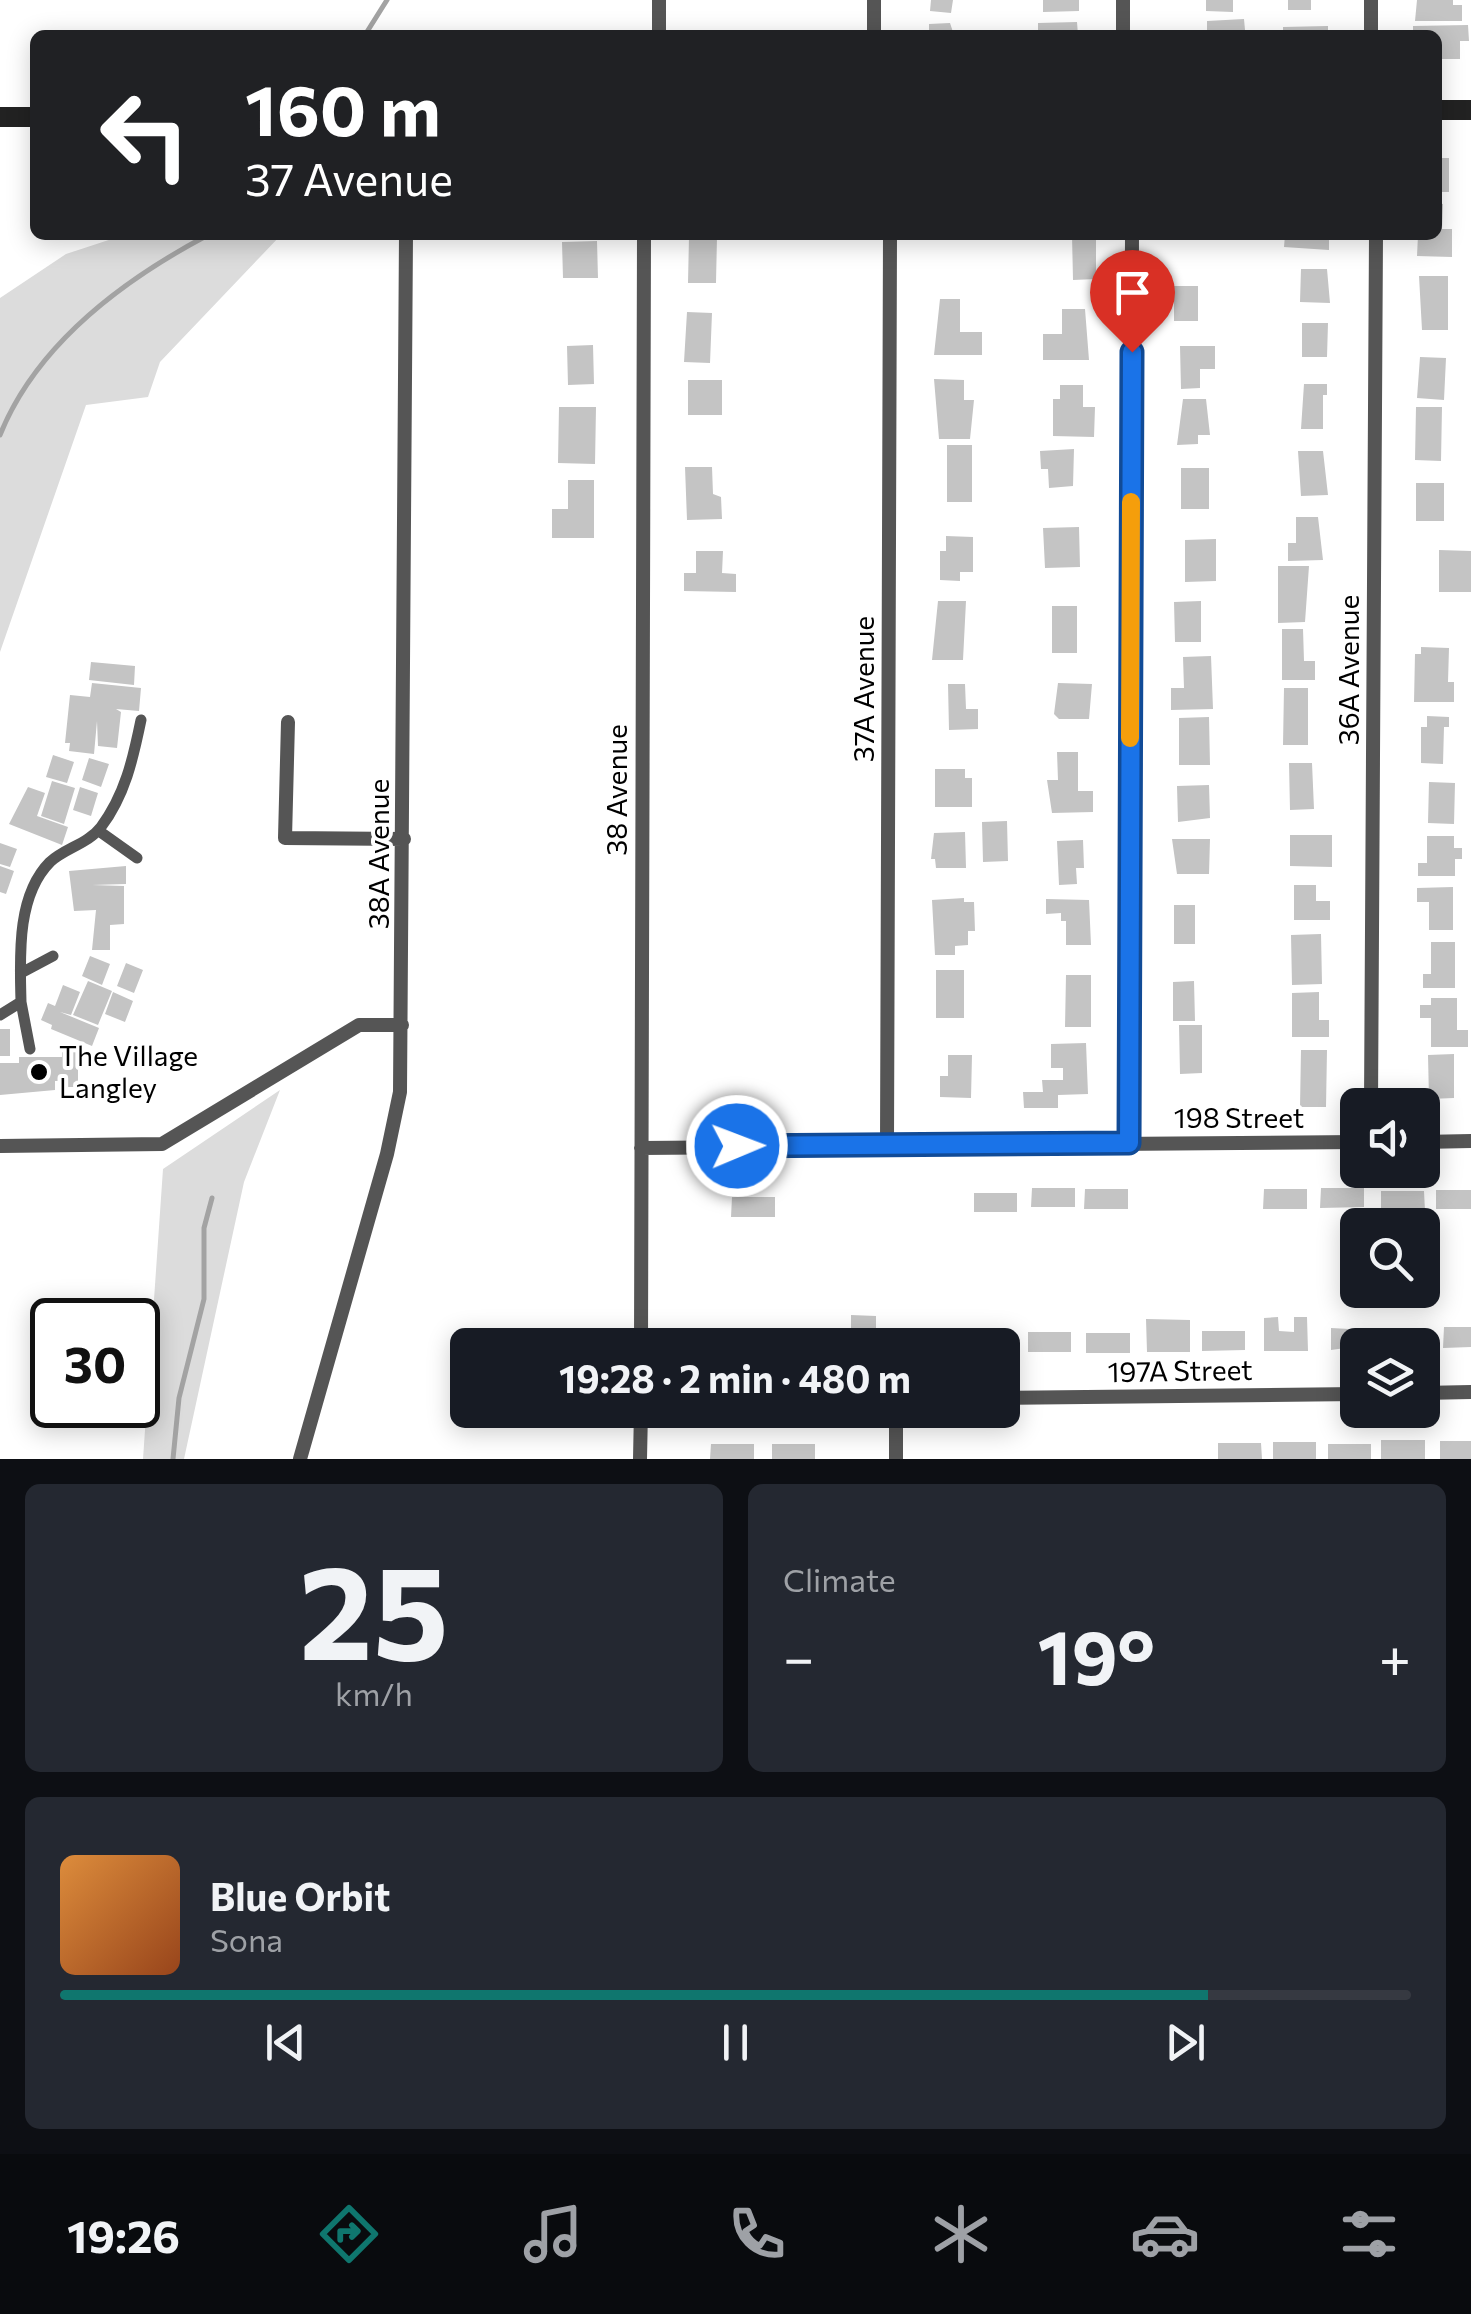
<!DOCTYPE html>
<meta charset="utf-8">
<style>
:root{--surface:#171b24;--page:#242831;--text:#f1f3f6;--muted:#9ea1a6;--line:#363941;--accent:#0f766e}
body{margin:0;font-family:Commissioner,sans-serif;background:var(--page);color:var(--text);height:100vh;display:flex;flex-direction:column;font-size:38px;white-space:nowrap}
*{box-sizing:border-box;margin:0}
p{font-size:32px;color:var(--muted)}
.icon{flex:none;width:55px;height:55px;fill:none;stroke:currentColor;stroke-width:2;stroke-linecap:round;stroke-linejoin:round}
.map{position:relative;height:1459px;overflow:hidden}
.panel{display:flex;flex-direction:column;gap:25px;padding:25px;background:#0d0f14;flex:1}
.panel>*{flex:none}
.guide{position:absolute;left:30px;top:30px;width:1412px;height:210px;border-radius:15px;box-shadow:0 5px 25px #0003;background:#202124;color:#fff;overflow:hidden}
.fabs{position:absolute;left:1340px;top:1088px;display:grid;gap:20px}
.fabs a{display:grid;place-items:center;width:100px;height:100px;border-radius:15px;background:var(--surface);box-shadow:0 5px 25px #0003;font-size:50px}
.speed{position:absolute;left:30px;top:1298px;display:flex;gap:20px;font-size:50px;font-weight:700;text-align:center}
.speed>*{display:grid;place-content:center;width:130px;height:130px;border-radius:50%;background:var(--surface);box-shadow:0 5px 25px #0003;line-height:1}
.speed .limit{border:5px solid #111;border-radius:15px;background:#fff;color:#111}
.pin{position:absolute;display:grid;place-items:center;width:85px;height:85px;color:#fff;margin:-102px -42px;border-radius:50% 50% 50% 0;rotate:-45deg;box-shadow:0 0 10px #0007}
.pin .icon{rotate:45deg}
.me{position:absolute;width:110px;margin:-55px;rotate:89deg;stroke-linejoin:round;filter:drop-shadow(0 0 8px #0008)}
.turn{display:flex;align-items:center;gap:35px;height:210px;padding:0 50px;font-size:45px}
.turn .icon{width:130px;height:130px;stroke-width:2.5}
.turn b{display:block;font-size:70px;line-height:85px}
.big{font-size:75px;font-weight:700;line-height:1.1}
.panel .card{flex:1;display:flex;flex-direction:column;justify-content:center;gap:15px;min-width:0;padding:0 35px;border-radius:15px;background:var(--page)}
.panel .dial{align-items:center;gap:0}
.dial b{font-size:130px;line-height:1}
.song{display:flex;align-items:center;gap:30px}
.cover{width:120px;height:120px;border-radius:15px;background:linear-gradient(135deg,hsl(30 70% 55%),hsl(20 70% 35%))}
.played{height:10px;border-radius:5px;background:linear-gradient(90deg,var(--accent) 85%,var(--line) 85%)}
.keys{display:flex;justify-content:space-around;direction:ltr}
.heat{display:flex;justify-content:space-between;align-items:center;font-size:55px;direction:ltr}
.panel .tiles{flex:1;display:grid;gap:25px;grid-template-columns:1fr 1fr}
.card:last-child{grid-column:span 2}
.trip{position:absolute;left:450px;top:1328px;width:570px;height:100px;border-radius:15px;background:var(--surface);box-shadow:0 5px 25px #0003;font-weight:700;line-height:100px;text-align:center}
.tab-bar{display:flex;height:160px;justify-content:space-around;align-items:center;background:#090b0e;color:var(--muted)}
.tab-bar .icon{width:70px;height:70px}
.tab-bar .current{color:var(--accent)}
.tab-bar b{font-size:45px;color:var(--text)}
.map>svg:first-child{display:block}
</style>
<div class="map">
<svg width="1471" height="1459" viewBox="0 0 1471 1459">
<rect width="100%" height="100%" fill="#fff"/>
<path fill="#dcdcdc" d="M124 235H281L160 362 148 397 86 405 0 652V298L66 254Z
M280 1090 244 1182 184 1459H143L163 1169Z"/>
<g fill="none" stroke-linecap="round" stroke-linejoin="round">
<path stroke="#a3a3a3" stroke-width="5" d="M365 35 387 0
M0 435C37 343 123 280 208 235
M173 1459 179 1398 204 1299V1228L212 1198"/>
</g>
<path fill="#c4c4c4" d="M931 0H953L951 13 930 11Z
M1043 0H1079V11L1043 12Z
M1206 0H1233V12L1206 11Z
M1288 0H1311V10H1288Z
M1417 0H1453V5H1462V21H1415Z
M1244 19 1245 30 1236 31 1237 35H1207V21Z
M1077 22 1078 35H1038V23Z
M950 23 954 35H929V24Z
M1468 25 1469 41H1460V59H1438V35H1413V26Z
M1328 26V35H1283V27Z
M1438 158H1449V192H1438Z
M1438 203 1443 204 1442 229H1452V257L1417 256 1418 235H1438Z
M1072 235H1096V279L1073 280Z
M1285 235H1329V250L1284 247Z
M689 237H717L716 283H688Z
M597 241 598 278H563L562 242Z
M1301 269H1327L1330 303 1300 302Z
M1419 276H1448V330H1422Z
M1174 286H1198V321H1174Z
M940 299H960V332H982V355H934Z
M1062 309H1085L1089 360H1043V334H1062Z
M687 312 712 313 710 363 684 362Z
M1302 323H1328L1327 357H1302Z
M593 345 594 384 568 385 567 346Z
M1180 346H1215V369H1200V388L1181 389Z
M1420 357 1446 358 1444 400 1417 398Z
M934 379 964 380V400H974L970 439H939Z
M688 380H722V415H688Z
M1304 384H1327V395H1323V429H1301Z
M1060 385H1083V407H1095L1094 437 1053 436V399H1060Z
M1183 399H1206L1210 435H1198V444L1177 445Z
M559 407H596L595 464 558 463Z
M1416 407H1442L1441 461 1415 460Z
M947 445H972V502H947Z
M1074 449 1073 486 1049 488 1048 469H1041L1040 451Z
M1298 451H1323L1328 495 1301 496Z
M685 467H712L713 494 721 497 722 519 687 520Z
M1181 468H1209V509H1181Z
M568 480H594V538H552V509H568Z
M1416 483H1444V521H1416Z
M1296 517H1318L1323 560 1288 561V543H1296Z
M1079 527 1080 567 1045 568 1043 528Z
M946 536 973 537V572H960V581L940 580V551H946Z
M1216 539V581L1185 582V540Z
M1439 550 1471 551V592H1439Z
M696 551H723L722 573 736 574V592L684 591V573H696Z
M1278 566H1309L1305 622 1278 623Z
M938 601H966L963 660H932Z
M1201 601V642H1175L1174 602Z
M1052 606H1077V653H1052Z
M1282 629H1303L1304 661H1315V680H1282Z
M1421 647 1449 648 1448 682H1454V702H1414L1415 654H1421Z
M1211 656 1213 709 1171 710V688H1184L1183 657Z
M91 662 135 666 134 685 89 680Z
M92 683 141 688 139 711 116 709 121 712 117 748 98 746 97 721 94 754 69 751 70 743H65L70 695 90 697Z
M1058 683 1092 684 1089 719H1059L1054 714Z
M948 684H965L966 709H978V729L949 730Z
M1284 688H1308V745H1283Z
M1427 716 1449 717V727H1444L1443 764 1421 763V727H1427Z
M1209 717 1210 765H1179V718Z
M1057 752H1078V791H1093V812L1052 813 1047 780H1058Z
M53 755 74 762 67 783 46 777Z
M89 758 109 764 101 787 82 780Z
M1289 763H1312L1314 809 1290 810Z
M935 769H965V778H972V807H935Z
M52 781 75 788 64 824 41 816Z
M1429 782 1455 783 1454 824 1428 823Z
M1209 785 1210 818 1178 822 1177 786Z
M28 787 45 793 37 816 68 827 62 845 9 824Z
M80 787 98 793 91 816 73 810Z
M1007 821 1008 861 983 862 982 822Z
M965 832 966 868H936L935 859H931L934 833Z
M1290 835H1332V867L1290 866Z
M1427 836H1454V848H1462V859H1455V876H1418V863H1427Z
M1172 839H1210L1209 874H1177Z
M1083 840 1084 868H1076L1077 884 1059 885 1057 841Z
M0 843 17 849 10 867 0 864Z
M0 866 14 871 6 894 0 892Z
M126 866V884L92 885 124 886V924L110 925V950H92L96 910 74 911 69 871Z
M1294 885H1316V901H1330V920H1294Z
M1453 887V930H1429V902H1417V888Z
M964 898V902H974L975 931H968V945L955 946V955H935L932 900Z
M1046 899 1089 900 1091 945H1066V921H1061V913L1046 914Z
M1174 905H1195V944H1174Z
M1321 934 1322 984 1292 985 1291 935Z
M1431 942H1455V988H1423V974H1431Z
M90 956 110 964 102 985 82 976Z
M126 963 143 970 134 993 117 986Z
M936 970H964V1018H936Z
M1066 975H1091V1027H1065Z
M88 981 112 991 98 1025 73 1015Z
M1194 981 1195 1021H1173V982Z
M63 985 80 992 71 1015 60 1012 99 1028 92 1046 51 1029 52 1025 41 1020 48 1003 55 1006Z
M113 992 133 1001 125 1022 105 1014Z
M1319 992V1020H1329V1037H1292V993Z
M1431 998H1457V1030H1468V1047H1431V1018H1420V1005H1431Z
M1179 1025H1202V1073L1180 1074Z
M0 1029H10V1056H0Z
M1086 1043 1088 1094 1058 1095V1108H1024L1023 1092H1043L1042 1080H1063V1068H1051V1044Z
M1301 1050H1327L1326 1107H1300Z
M62 1052H78V1087H62V1081H55V1090L0 1095V1063H19V1057H62Z
M1454 1054V1098L1429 1099 1428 1055Z
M948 1055H972L971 1098 940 1097V1076H948Z
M1032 1188H1075V1207H1031Z
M1321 1188H1364V1207L1320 1208Z
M1085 1189H1128V1209H1084Z
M1264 1189H1307V1209H1263Z
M1436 1190H1471V1209H1436Z
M1381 1191H1424L1425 1211H1381Z
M974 1193H1017V1212H974Z
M732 1197H775V1217H731Z
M851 1315 876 1316V1331H895V1345H851Z
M1278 1317 1279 1331 1294 1332V1317H1307L1308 1351H1264V1318Z
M1146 1319 1190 1320V1352H1147Z
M1444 1327H1471V1347L1443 1348Z
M1331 1328 1367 1330V1345L1331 1350Z
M1202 1331H1245V1350L1202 1351Z
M1381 1331H1424V1345H1380Z
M1028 1332H1071V1352H1028Z
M796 1333H839V1345H795Z
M915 1333H958V1345H915Z
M970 1333H1013L1014 1352H1002V1345H970Z
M1086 1333H1130V1353H1086Z
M736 1336H779V1345H736Z
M1381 1440H1425V1459H1381Z
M1440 1441H1471V1459H1440Z
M1273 1442H1316V1459H1273Z
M1218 1443H1261L1262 1459H1218Z
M711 1444H754V1459H710Z
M772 1444H815V1459H772Z
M1328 1444H1371V1459H1328Z"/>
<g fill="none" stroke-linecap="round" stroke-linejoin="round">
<path stroke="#555" stroke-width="11" d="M99 831 137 858
M21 973 53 956
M21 1002 30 1049
M0 1015 21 1002C20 958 16 896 50 862 65 848 88 844 101 827 125 795 133 759 141 720"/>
<path stroke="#555" stroke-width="14" d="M874 0V35
M659 35V0
M1123 35V0
M1371 35V0
M288 722 285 838 404 839
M1371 1105 1376 235
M1422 1142 1471 1141
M1129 1143 1132 235
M887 1144 890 235
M0 1146 162 1144 359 1025H402
M641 1148 1358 1142
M641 1345 644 235
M1422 1393 1471 1392
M1002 1398 1358 1394
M896 1410V1459
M300 1459 387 1154 400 1092 406 235
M640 1459 641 1410"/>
<path stroke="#222" stroke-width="20" d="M1438 110H1471
M0 117H35"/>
</g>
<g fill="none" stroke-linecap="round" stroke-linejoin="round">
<g stroke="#114b97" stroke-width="25">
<path id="route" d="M737 1146 1129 1143 1132 352"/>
</g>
<use href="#route" stroke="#1a73e8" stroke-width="18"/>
<path stroke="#f59e0b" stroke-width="18" d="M1130 738 1131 502"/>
</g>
<circle fill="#000" stroke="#fff" stroke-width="4" cx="39" cy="1072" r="10"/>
<g text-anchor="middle" stroke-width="8" stroke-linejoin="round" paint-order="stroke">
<g font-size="28" fill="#000" stroke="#fff">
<text transform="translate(1349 670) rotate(-90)" y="10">36A Avenue</text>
<text transform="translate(864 689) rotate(-90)" y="10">37A Avenue</text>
<text transform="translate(617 790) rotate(-90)" y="10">38 Avenue</text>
<text transform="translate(379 854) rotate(-90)" y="10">38A Avenue</text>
<text x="1239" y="1128">198 Street</text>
<text transform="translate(1180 1371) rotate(-1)" y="10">197A Street</text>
</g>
<g font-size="28" fill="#000" stroke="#fff" text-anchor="start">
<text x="59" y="1066">The Village<tspan x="59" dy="32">Langley</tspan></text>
</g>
</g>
</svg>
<div class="fabs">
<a><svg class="icon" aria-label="sound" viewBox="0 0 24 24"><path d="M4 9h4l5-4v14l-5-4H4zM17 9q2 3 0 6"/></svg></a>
<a><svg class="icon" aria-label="search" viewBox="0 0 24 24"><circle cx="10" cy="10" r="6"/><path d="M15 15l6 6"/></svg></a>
<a><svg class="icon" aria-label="layers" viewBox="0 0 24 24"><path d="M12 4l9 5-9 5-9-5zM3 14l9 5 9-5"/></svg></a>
</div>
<div class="speed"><div class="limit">30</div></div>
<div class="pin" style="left:1132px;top:352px;background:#d93025"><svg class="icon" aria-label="arrive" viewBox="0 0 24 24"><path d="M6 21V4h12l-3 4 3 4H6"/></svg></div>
<svg class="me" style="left:737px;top:1146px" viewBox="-20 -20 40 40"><circle r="17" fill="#1a73e8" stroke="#fff" stroke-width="3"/><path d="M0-11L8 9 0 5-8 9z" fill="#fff"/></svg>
<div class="trip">19:28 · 2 min · 480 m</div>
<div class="guide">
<div class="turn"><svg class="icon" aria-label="left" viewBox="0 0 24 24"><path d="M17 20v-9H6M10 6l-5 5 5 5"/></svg><div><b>160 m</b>37 Avenue</div></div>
</div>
</div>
<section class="panel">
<div class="tiles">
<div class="card dial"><b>25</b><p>km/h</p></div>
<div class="card"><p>Climate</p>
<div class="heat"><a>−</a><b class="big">19°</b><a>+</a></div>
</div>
<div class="card">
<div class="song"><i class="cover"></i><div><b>Blue Orbit</b><p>Sona</p></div></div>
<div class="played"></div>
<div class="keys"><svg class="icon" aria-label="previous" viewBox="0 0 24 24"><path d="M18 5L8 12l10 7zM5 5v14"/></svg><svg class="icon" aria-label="pause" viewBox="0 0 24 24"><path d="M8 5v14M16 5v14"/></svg><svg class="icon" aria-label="next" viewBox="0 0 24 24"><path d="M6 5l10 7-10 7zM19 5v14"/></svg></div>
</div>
</div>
</section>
<nav class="tab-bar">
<b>19:26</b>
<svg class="icon current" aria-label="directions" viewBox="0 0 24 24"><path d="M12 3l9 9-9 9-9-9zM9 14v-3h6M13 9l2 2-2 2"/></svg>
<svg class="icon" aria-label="music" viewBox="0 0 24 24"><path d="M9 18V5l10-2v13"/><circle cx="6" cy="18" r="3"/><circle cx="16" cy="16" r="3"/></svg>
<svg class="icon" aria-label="phone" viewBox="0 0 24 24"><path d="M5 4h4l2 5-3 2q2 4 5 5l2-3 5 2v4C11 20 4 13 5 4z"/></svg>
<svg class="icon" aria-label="climate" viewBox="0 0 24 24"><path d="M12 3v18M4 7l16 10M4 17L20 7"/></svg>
<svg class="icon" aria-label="car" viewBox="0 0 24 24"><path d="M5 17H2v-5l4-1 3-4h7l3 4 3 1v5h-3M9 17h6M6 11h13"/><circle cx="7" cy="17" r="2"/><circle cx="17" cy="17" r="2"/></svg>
<svg class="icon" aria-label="filters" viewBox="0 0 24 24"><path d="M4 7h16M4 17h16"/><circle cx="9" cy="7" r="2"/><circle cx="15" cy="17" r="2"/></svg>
</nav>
